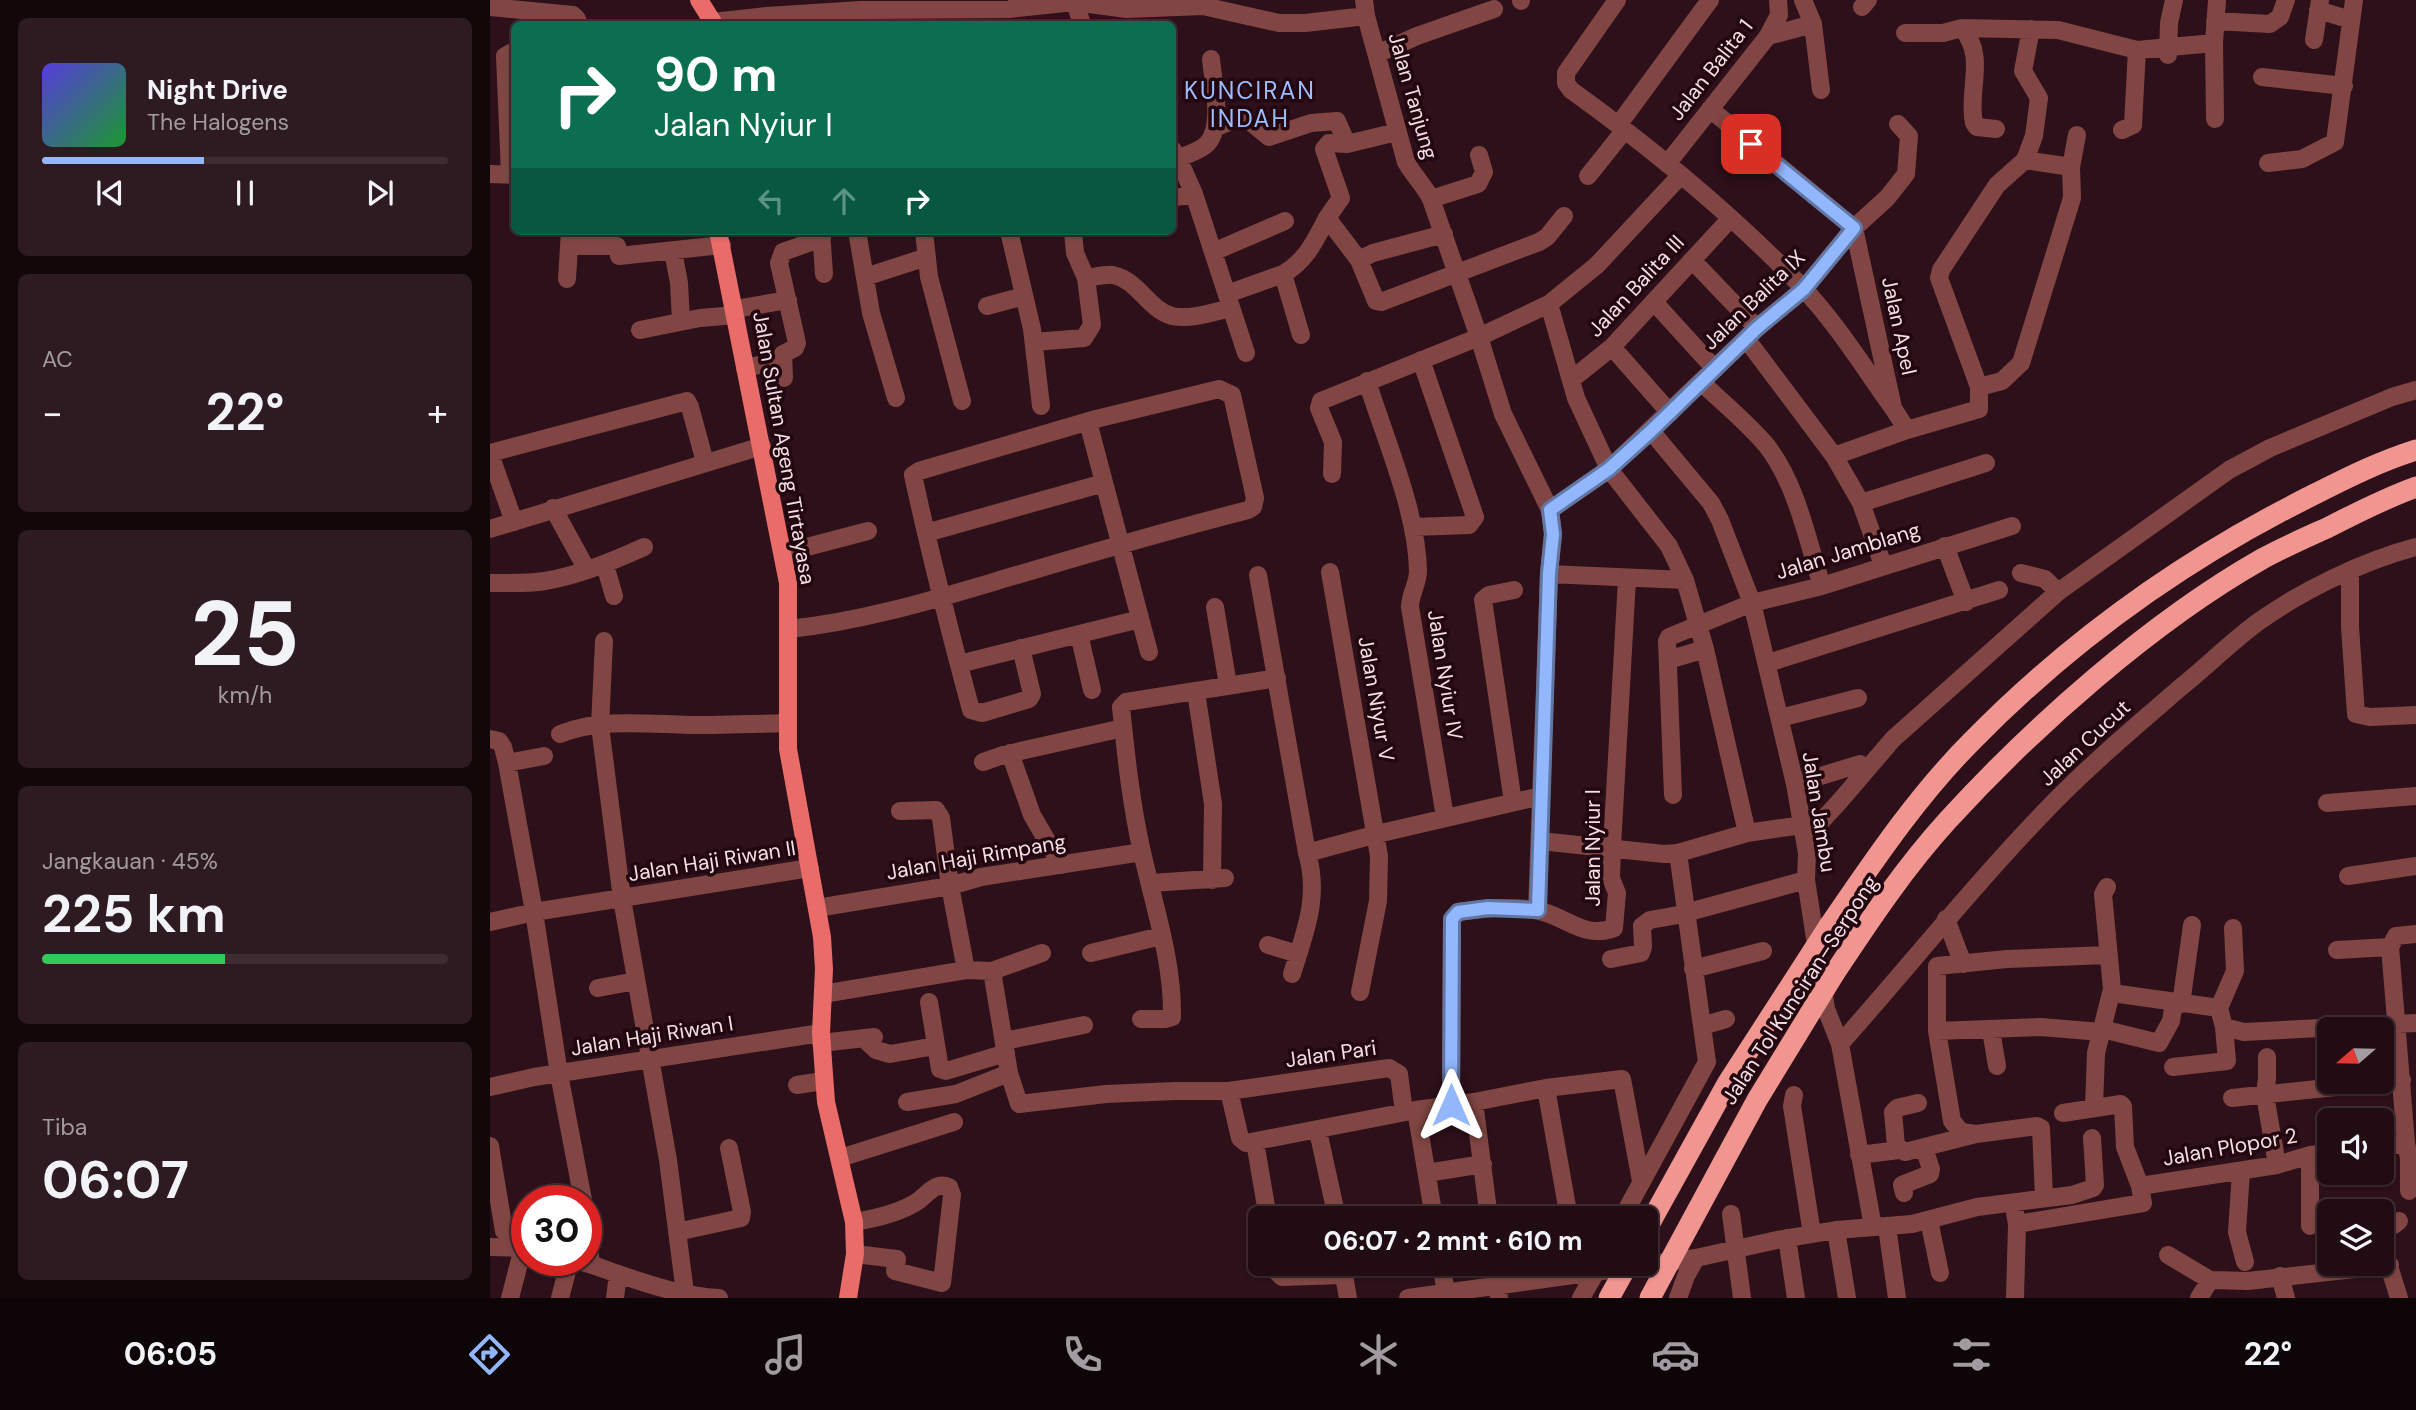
<!DOCTYPE html>
<html lang="id">
<meta charset="utf-8">
<style>
:root{--surface:#220c13;--page:#2e1a21;--text:#f1f3f6;--muted:#a29ba0;--line:#3f2c33;--accent:#93b7fd}
body{margin:0;font-family:"DM Sans",sans-serif;background:var(--page);color:var(--text);height:100vh;display:flex;flex-direction:column;font-size:26px;white-space:nowrap}
*{box-sizing:border-box;margin:0}
p{font-size:23px;color:var(--muted)}
.icon{flex:none;width:38px;height:38px;fill:none;stroke:currentColor;stroke-width:2;stroke-linecap:round;stroke-linejoin:round}
.map{position:relative;flex:1;overflow:hidden}
.panel{display:flex;flex-direction:column;gap:18px;padding:18px;background:#13070a;width:490px}
.panel>*{flex:none}
.banner{position:absolute;left:21px;top:21px;width:665px;height:214px;border-radius:10px;box-shadow:0 2px 5px #0004,0 0 0 2px var(--line);background:#0b6e4f;color:#fff;overflow:hidden}
.needle{width:46px;rotate:250deg}
.controls{position:absolute;left:1827px;top:1017px;display:grid;gap:14px}
.controls a{display:grid;place-items:center;width:77px;height:77px;border-radius:10px;background:var(--surface);box-shadow:0 2px 5px #0004,0 0 0 2px var(--line);font-size:35px}
.speed{position:absolute;left:21px;top:1185px;display:flex;gap:14px;font-size:35px;font-weight:700;text-align:center}
.speed>*{display:grid;place-content:center;width:91px;height:91px;border-radius:50%;background:var(--surface);box-shadow:0 2px 5px #0004,0 0 0 2px var(--line);line-height:1}
.speed .limit{border:10px solid #d22;background:#fff;color:#111}
.pin{position:absolute;display:grid;place-items:center;width:60px;height:60px;color:#fff;margin:-30px;border-radius:14px;box-shadow:0 4px 10px #0006}
.me{position:absolute;width:77px;margin:-38px;rotate:0deg;stroke-linejoin:round;filter:drop-shadow(0 0 5px #0008)}
.turn{display:flex;align-items:center;gap:24px;height:147px;padding:0 28px;font-size:32px}
.turn .icon{width:91px;height:91px;stroke-width:2.5}
.turn b{display:block;font-size:49px;line-height:60px}
.lanes{display:flex;align-items:center;height:66px;padding:0 28px;background:#0003;justify-content:center;gap:35px;direction:ltr}
.lanes .off{opacity:.35}
.big{font-size:52px;font-weight:700;line-height:1.1}
.panel .widget{flex:1;display:flex;flex-direction:column;justify-content:center;gap:10px;min-width:0;padding:0 24px;border-radius:10px;background:var(--page)}
.panel .dial{align-items:center;gap:0}
.dial b{font-size:91px;line-height:1}
.song{display:flex;align-items:center;gap:21px}
.cover{width:84px;height:84px;border-radius:10px;background:linear-gradient(135deg,hsl(250 70% 55%),hsl(130 70% 35%))}
.played{height:7px;border-radius:4px;background:linear-gradient(90deg,var(--accent) 40%,var(--line) 40%)}
.keys{display:flex;justify-content:space-around;direction:ltr}
.heat{display:flex;justify-content:space-between;align-items:center;font-size:38px;direction:ltr}
.charge{height:10px;border-radius:5px;background:linear-gradient(90deg,#34c759 45%,var(--line) 0)}
.trip{position:absolute;left:758px;top:1206px;width:410px;height:70px;border-radius:10px;background:var(--surface);box-shadow:0 2px 5px #0004,0 0 0 2px var(--line);font-weight:700;line-height:70px;text-align:center}
.dock{display:flex;height:112px;justify-content:space-around;align-items:center;background:#0e0508;color:var(--muted)}
.dock .icon{width:49px;height:49px}
.dock .on{color:var(--accent)}
.dock b{font-size:32px;color:var(--text)}
main{display:flex;flex:1;min-height:0}
.map>svg:first-child{display:block}
</style>
<main>
<section class="panel">
<div class="widget">
<div class="song"><i class="cover"></i><div><b>Night Drive</b><p>The Halogens</p></div></div>
<div class="played"></div>
<div class="keys"><svg class="icon" aria-label="previous" viewBox="0 0 24 24"><path d="M18 5L8 12l10 7zM5 5v14"/></svg><svg class="icon" aria-label="pause" viewBox="0 0 24 24"><path d="M8 5v14M16 5v14"/></svg><svg class="icon" aria-label="next" viewBox="0 0 24 24"><path d="M6 5l10 7-10 7zM19 5v14"/></svg></div>
</div>
<div class="widget"><p>AC</p>
<div class="heat"><a>−</a><b class="big">22°</b><a>+</a></div>
</div>
<div class="widget dial"><b>25</b><p>km/h</p></div>
<div class="widget"><p>Jangkauan · 45%</p><b class="big">225 km</b><div class="charge"></div></div>
<div class="widget"><p>Tiba</p><b class="big">06:07</b></div>
</section>
<div class="map">
<svg width="1926" height="1298" viewBox="0 0 1926 1298">
<rect width="100%" height="100%" fill="#2d1019"/>
<g fill="none" stroke-linecap="round" stroke-linejoin="round">
<path stroke="#814643" stroke-width="18" d="M584 0 592 24
M874 0 876 16 916 162C923 175 934 185 941 199L989 337 1013 414 1060 510 1063 534 1059 574 1047 910
M1127 0 1076 73V83L1081 90C1163 149 1243 215 1313 288 1347 324 1374 368 1403 408
M1313 0 1323 24 1331 90
M1031 1V0
M0 7 83 15 87 19 88 24
M1372 7 1378 0
M1828 10 1861 20
M1725 21 1780 24 1790 17 1796 0
M223 22 277 16 370 10 519 9 584 2 637 9 713 6 789 23H815L876 16
M1472 28C1497 57 1477 90 1484 123L1487 127 1506 129
M1415 33H1453L1472 28 1568 30 1647 50 1643 125 1632 130
M1278 36 1323 24
M1824 40 1830 0
M1647 50 1724 43
M887 54 927 36 1004 9
M1678 55 1679 23 1684 0
M1772 77 1854 86
M1220 109 1364 228 1403 408 1417 430
M1725 119 1724 43 1727 0
M1129 124 1220 0
M727 127 744 120 757 119 779 137 821 123 847 121 857 144 839 143 834 149 851 198 837 218
M857 144 907 132
M682 149 688 158C697 155 710 151 717 144 734 126 723 82 721 59
M688 158 704 194
M1535 160 1581 167
M1778 163 1812 159 1845 142 1864 0
M1177 164 1278 36 1289 15 1288 0
M0 174 24 175
M20 174 15 56 24 51
M1098 176 1134 131
M682 198 704 194 756 353
M941 199 988 184 994 172 989 155
M331 231 334 274
M367 231 381 313 406 398
M434 231 439 277 472 401
M519 231 542 329 551 406
M80 246H127L129 256 232 245
M183 251 189 283 191 321
M723 252 795 221
M869 260 883 253 954 234
M1202 260 1267 328
M793 274C816 261 825 241 837 218L869 260 886 301 891 302 1049 242 1057 237 1074 216
M375 277 437 257
M596 278C604 277 615 274 623 275 648 280 659 310 682 316 701 320 723 312 741 308
M77 279 80 231
M737 294 793 274 811 335
M1164 302 1225 369
M1059 304 1086 398 1119 469 1179 546 1195 580 1215 649 1257 833
M497 306 534 296
M245 309 298 300
M150 330 210 318 246 315
M1257 340 1344 456 1371 503 1393 565
M544 342 594 338 602 325 596 278 585 253 583 231
M1122 347 1180 413
M255 368 292 360
M294 378 293 354 305 348 307 343 289 263 293 252 332 238
M1081 380 1122 347 1241 218
M877 381C895 439 927 511 928 571 928 584 920 594 920 607L955 817
M1211 382C1233 403 1258 423 1277 446 1307 485 1317 539 1332 586
M1489 387 1512 381 1531 363 1582 198 1581 167 1587 135
M598 422 659 652
M1161 431 1221 503 1230 520 1262 603 1305 784 1317 853 1316 880 1336 1009 1350 1044 1383 1227
M0 453 197 401 200 407 215 462
M0 454 24 522
M1344 456 1417 430 1489 409V387L1449 278 1451 270 1507 185 1535 160 1544 136 1549 98 1533 71 1541 29
M842 474 843 442 829 408 831 401 989 337 1059 304 1107 265 1191 175
M1371 503 1496 463
M63 508 97 570
M1060 510 1119 469 1267 328 1314 289 1364 228 1397 198 1416 174 1419 136 1408 124
M924 527 979 525 985 517 931 360
M0 529 272 446
M436 533 614 483
M1455 546 1476 602
M294 553 378 531
M115 565 124 596
M1860 571V627L1866 714 1880 717 1926 715
M840 572 889 856 888 901 870 992
M1531 573 1555 579 1568 592
M1059 574 1195 580
M768 575 817 853C830 897 815 932 802 974
M0 583C18 583 37 584 55 581 90 575 123 561 154 547
M725 607 738 685
M299 629C377 621 452 597 527 575 604 552 680 530 758 510L763 507 765 498 742 395 729 389 606 419 429 471 423 475C440 554 460 632 481 710L492 713 539 699 542 694 531 648
M589 634 602 690
M114 641 110 726 132 899 178 1160 195 1293
M1178 660 1215 649
M1278 663 1509 590
M469 664 650 619
M706 692 723 804 722 880
M1290 718 1368 698
M70 734C110 718 156 724 199 725 231 725 264 724 297 723
M0 739 9 741 13 747 17 763 44 912 69 1074 93 1200
M520 753 542 815 571 865
M493 762 513 755 633 728
M17 763 54 756
M1305 784 1370 764
M1183 795 1177 641 1179 637 1262 603 1332 586 1522 526
M1023 802 993 600 999 595 1024 590
M1837 803 1926 796
M410 811 446 810 451 818 460 886 476 970
M1315 839 1350 801 1403 739 1568 592 1739 470 1780 448 1902 397 1926 390
M1050 841 1174 854 1188 853 1257 833 1312 825
M817 853 887 834 1051 796
M1858 876 1926 866
M661 883 735 878
M327 908 460 886 491 877 652 852
M1456 919 1473 964
M0 922 44 912 320 868
M778 945 808 954
M1847 950 1900 947
M601 953 671 936
M1121 959 1151 953 1153 947 1152 926 1160 920 1188 915 1316 880
M1203 969 1273 951
M502 971 552 953
M108 988 146 981
M1622 993 1729 1008 1734 1027 1737 1061 1683 1067
M333 994 476 970 502 971 519 1073 529 1104 616 1094 685 1091H739L899 1068 909 1074 914 1112
M439 1002 450 1069 456 1071 516 1053
M1691 1004 1702 925
M1729 1008 1745 971 1743 928
M651 1019H675L682 1017C683 961 664 906 652 852 641 804 636 755 631 707L636 702 787 678
M1212 1026 1236 1019
M1734 1027 1754 1032 1926 1023
M1612 1029 1669 1043 1681 1021 1684 1003
M1501 1030 1507 1066
M1447 1031 1551 1027 1611 1032
M373 1038 386 1050 400 1054 445 1046
M514 1041 594 1025
M331 1043 384 1037
M1350 1044C1421 964 1487 881 1561 805 1602 763 1647 725 1691 687 1717 666 1741 642 1768 622 1813 590 1873 561 1926 547
M1777 1057V1078L1775 1095 1787 1165
M307 1085 333 1081
M0 1087 44 1077 331 1033
M1056 1088 1079 1218
M739 1091 750 1138 756 1143 926 1110 984 1102 1056 1088 1132 1079 1151 1181
M1304 1095 1302 1106 1322 1234
M1742 1098 1912 1080
M417 1102 466 1094 519 1073
M984 1102 999 1218
M1428 1103 1407 1108 1403 1112 1406 1146 1415 1152 1486 1134 1547 1126 1551 1128 1554 1198
M961 1105 962 919 968 912C993 908 1019 906 1045 910 1074 914 1093 940 1124 928L1127 893 1121 878 1122 847 1137 579
M1604 1107 1606 1053 1622 989 1613 894 1617 887
M926 1110 944 1218
M828 1131 847 1218
M1486 1134 1471 1132 1462 1121 1447 1031V966L1517 959 1617 955
M765 1142 778 1218
M0 1146 14 1231
M1892 1146 1916 1143
M1369 1155 1409 1150
M350 1158 464 1122
M1751 1171 1747 1232 1755 1262
M937 1173 993 1164
M1650 1186 1787 1165 1820 1155 1839 1153
M1919 1191V1158L1916 1143 1900 947 1906 936 1926 934
M1414 1193 1412 1185 1440 1174 1441 1169 1434 1148
M1241 1214 1252 1298
M1132 1218 1217 1062 1188 853
M1439 1220 1450 1273
M364 1222C386 1218 406 1214 425 1203 437 1196 444 1181 459 1187L462 1195 452 1283 405 1271 407 1259 365 1254
M1527 1224 1653 1203 1650 1186 1635 1147 1633 1106 1631 1104 1573 1113
M1820 1226V1155
M1892 1226 1904 1225 1909 1221
M1397 1227 1407 1298
M96 1229 101 1263
M1346 1230 1357 1298
M187 1232 251 1218 252 1212 239 1148
M1297 1238 1306 1298
M1892 1244 1909 1298
M0 1247 37 1248
M1678 1255 1720 1280 1758 1281 1900 1265
M83 1260C101 1263 115 1270 131 1275 163 1286 195 1296 229 1298
M786 1264 787 1272 792 1277 853 1275
M852 1264 858 1298
M951 1264 957 1298
M1004 1264 1009 1298
M1790 1276 1796 1298
M20 1298 33 1248
M70 1298 80 1260
M125 1298 128 1274
M918 1298 1206 1258 1287 1240 1346 1230 1422 1224 1487 1207 1582 1195 1603 1188 1605 1185 1602 1138
M1091 1298 1110 1265
M1188 1298 1196 1276 1206 1258
M1525 1298 1527 1224 1525 1213
M1709 1298 1720 1280"/>
<path stroke="#e96c69" stroke-width="18" d="M209 0 224 24
M228 231 298 583V749L332 937 334 969 331 1033 336 1102 364 1222 365 1254 358 1298"/>
<path stroke="#f09590" stroke-width="21" d="M1339 926C1383 862 1427 796 1482 741 1578 643 1692 561 1815 499 1853 480 1885 463 1926 450
M1344 974C1379 921 1415 867 1458 820 1544 726 1661 622 1772 559 1794 547 1817 537 1839 527 1868 512 1896 498 1926 487"/>
<path stroke="#f09590" stroke-width="21" d="M1155 1232 1237 1084 1339 926
M1119 1298 1138 1264
M1160 1298 1267 1100 1344 974"/>
</g>
<g fill="none" stroke-linecap="round" stroke-linejoin="round">
<g stroke="#6077a4" stroke-width="18">
<path id="route" d="M961 1105 962 919 968 912 998 908 1048 910 1059 573 1063 534 1060 510 1119 469 1161 431 1267 328 1314 289 1364 228 1261 144"/>
</g>
<use href="#route" stroke="#93b7fd" stroke-width="12"/>
</g>
<g text-anchor="middle" stroke-width="7" stroke-linejoin="round" paint-order="stroke">
<g font-size="21" fill="#f4dfe3" stroke="#220710">
<text transform="translate(1221 70) rotate(-52)" y="7">Jalan Balita 1</text>
<text transform="translate(923 96) rotate(74)" y="7">Jalan Tanjung</text>
<text transform="translate(1146 286) rotate(-47)" y="7">Jalan Balita III</text>
<text transform="translate(1264 300) rotate(-44)" y="7">Jalan Balita IX</text>
<text transform="translate(1409 326) rotate(78)" y="7">Jalan Apel</text>
<text transform="translate(294 448) rotate(80)" y="7">Jalan Sultan Ageng Tirtayasa</text>
<text transform="translate(1358 551) rotate(-17)" y="7">Jalan Jamblang</text>
<text transform="translate(955 675) rotate(81)" y="7">Jalan Nyiur IV</text>
<text transform="translate(886 699) rotate(80)" y="7">Jalan Niyur V</text>
<text transform="translate(1595 743) rotate(-43)" y="7">Jalan Cucut</text>
<text transform="translate(1329 812) rotate(81)" y="7">Jalan Jambu</text>
<text transform="translate(1103 848) rotate(-90)" y="7">Jalan Nyiur I</text>
<text transform="translate(486 857) rotate(-10)" y="7">Jalan Haji Rimpang</text>
<text transform="translate(222 861) rotate(-9)" y="7">Jalan Haji Riwan II</text>
<text transform="translate(1310 990) rotate(-57)" y="7">Jalan Tol Kunciran–Serpong</text>
<text transform="translate(162 1036) rotate(-9)" y="7">Jalan Haji Riwan I</text>
<text transform="translate(841 1054) rotate(-8)" y="7">Jalan Pari</text>
<text transform="translate(1740 1147) rotate(-10)" y="7">Jalan Plopor 2</text>
</g>
<g font-size="24" letter-spacing="2" fill="#9cbeff" stroke="#220710">
<text x="760" y="99">KUNCIRAN<tspan x="760" dy="28">INDAH</tspan></text>
</g>
</g>
</svg>
<div class="controls">
<a><svg class="needle" viewBox="-14 -14 28 28"><path d="M0-13l5 13h-10z" fill="#e53935"/><path d="M0 13l5-13h-10z" fill="#a29ba0"/></svg></a>
<a><svg class="icon" aria-label="sound" viewBox="0 0 24 24"><path d="M4 9h4l5-4v14l-5-4H4zM17 9q2 3 0 6"/></svg></a>
<a><svg class="icon" aria-label="layers" viewBox="0 0 24 24"><path d="M12 4l9 5-9 5-9-5zM3 14l9 5 9-5"/></svg></a>
</div>
<div class="speed"><div class="limit">30</div></div>
<div class="pin" style="left:1261px;top:144px;background:#d93025"><svg class="icon" aria-label="arrive" viewBox="0 0 24 24"><path d="M6 21V4h12l-3 4 3 4H6"/></svg></div>
<svg class="me" style="left:961px;top:1105px" viewBox="-20 -20 40 40"><path d="M0-17L14 15 0 8-14 15z" fill="#93b7fd" stroke="#fff" stroke-width="4"/></svg>
<div class="trip">06:07 · 2 mnt · 610 m</div>
<div class="banner">
<div class="turn"><svg class="icon" aria-label="right" viewBox="0 0 24 24"><path d="M7 20v-9h11M14 6l5 5-5 5"/></svg><div><b>90 m</b>Jalan Nyiur I</div></div>
<div class="lanes"><svg class="icon off" aria-label="left" viewBox="0 0 24 24"><path d="M17 20v-9H6M10 6l-5 5 5 5"/></svg><svg class="icon off" aria-label="ahead" viewBox="0 0 24 24"><path d="M12 20V5M6 11l6-6 6 6"/></svg><svg class="icon" aria-label="right" viewBox="0 0 24 24"><path d="M7 20v-9h11M14 6l5 5-5 5"/></svg></div>
</div>
</div>
</main>
<nav class="dock">
<b>06:05</b>
<svg class="icon on" aria-label="directions" viewBox="0 0 24 24"><path d="M12 3l9 9-9 9-9-9zM9 14v-3h6M13 9l2 2-2 2"/></svg>
<svg class="icon" aria-label="music" viewBox="0 0 24 24"><path d="M9 18V5l10-2v13"/><circle cx="6" cy="18" r="3"/><circle cx="16" cy="16" r="3"/></svg>
<svg class="icon" aria-label="phone" viewBox="0 0 24 24"><path d="M5 4h4l2 5-3 2q2 4 5 5l2-3 5 2v4C11 20 4 13 5 4z"/></svg>
<svg class="icon" aria-label="climate" viewBox="0 0 24 24"><path d="M12 3v18M4 7l16 10M4 17L20 7"/></svg>
<svg class="icon" aria-label="car" viewBox="0 0 24 24"><path d="M5 17H2v-5l4-1 3-4h7l3 4 3 1v5h-3M9 17h6M6 11h13"/><circle cx="7" cy="17" r="2"/><circle cx="17" cy="17" r="2"/></svg>
<svg class="icon" aria-label="filters" viewBox="0 0 24 24"><path d="M4 7h16M4 17h16"/><circle cx="9" cy="7" r="2"/><circle cx="15" cy="17" r="2"/></svg>
<b>22°</b>
</nav>
